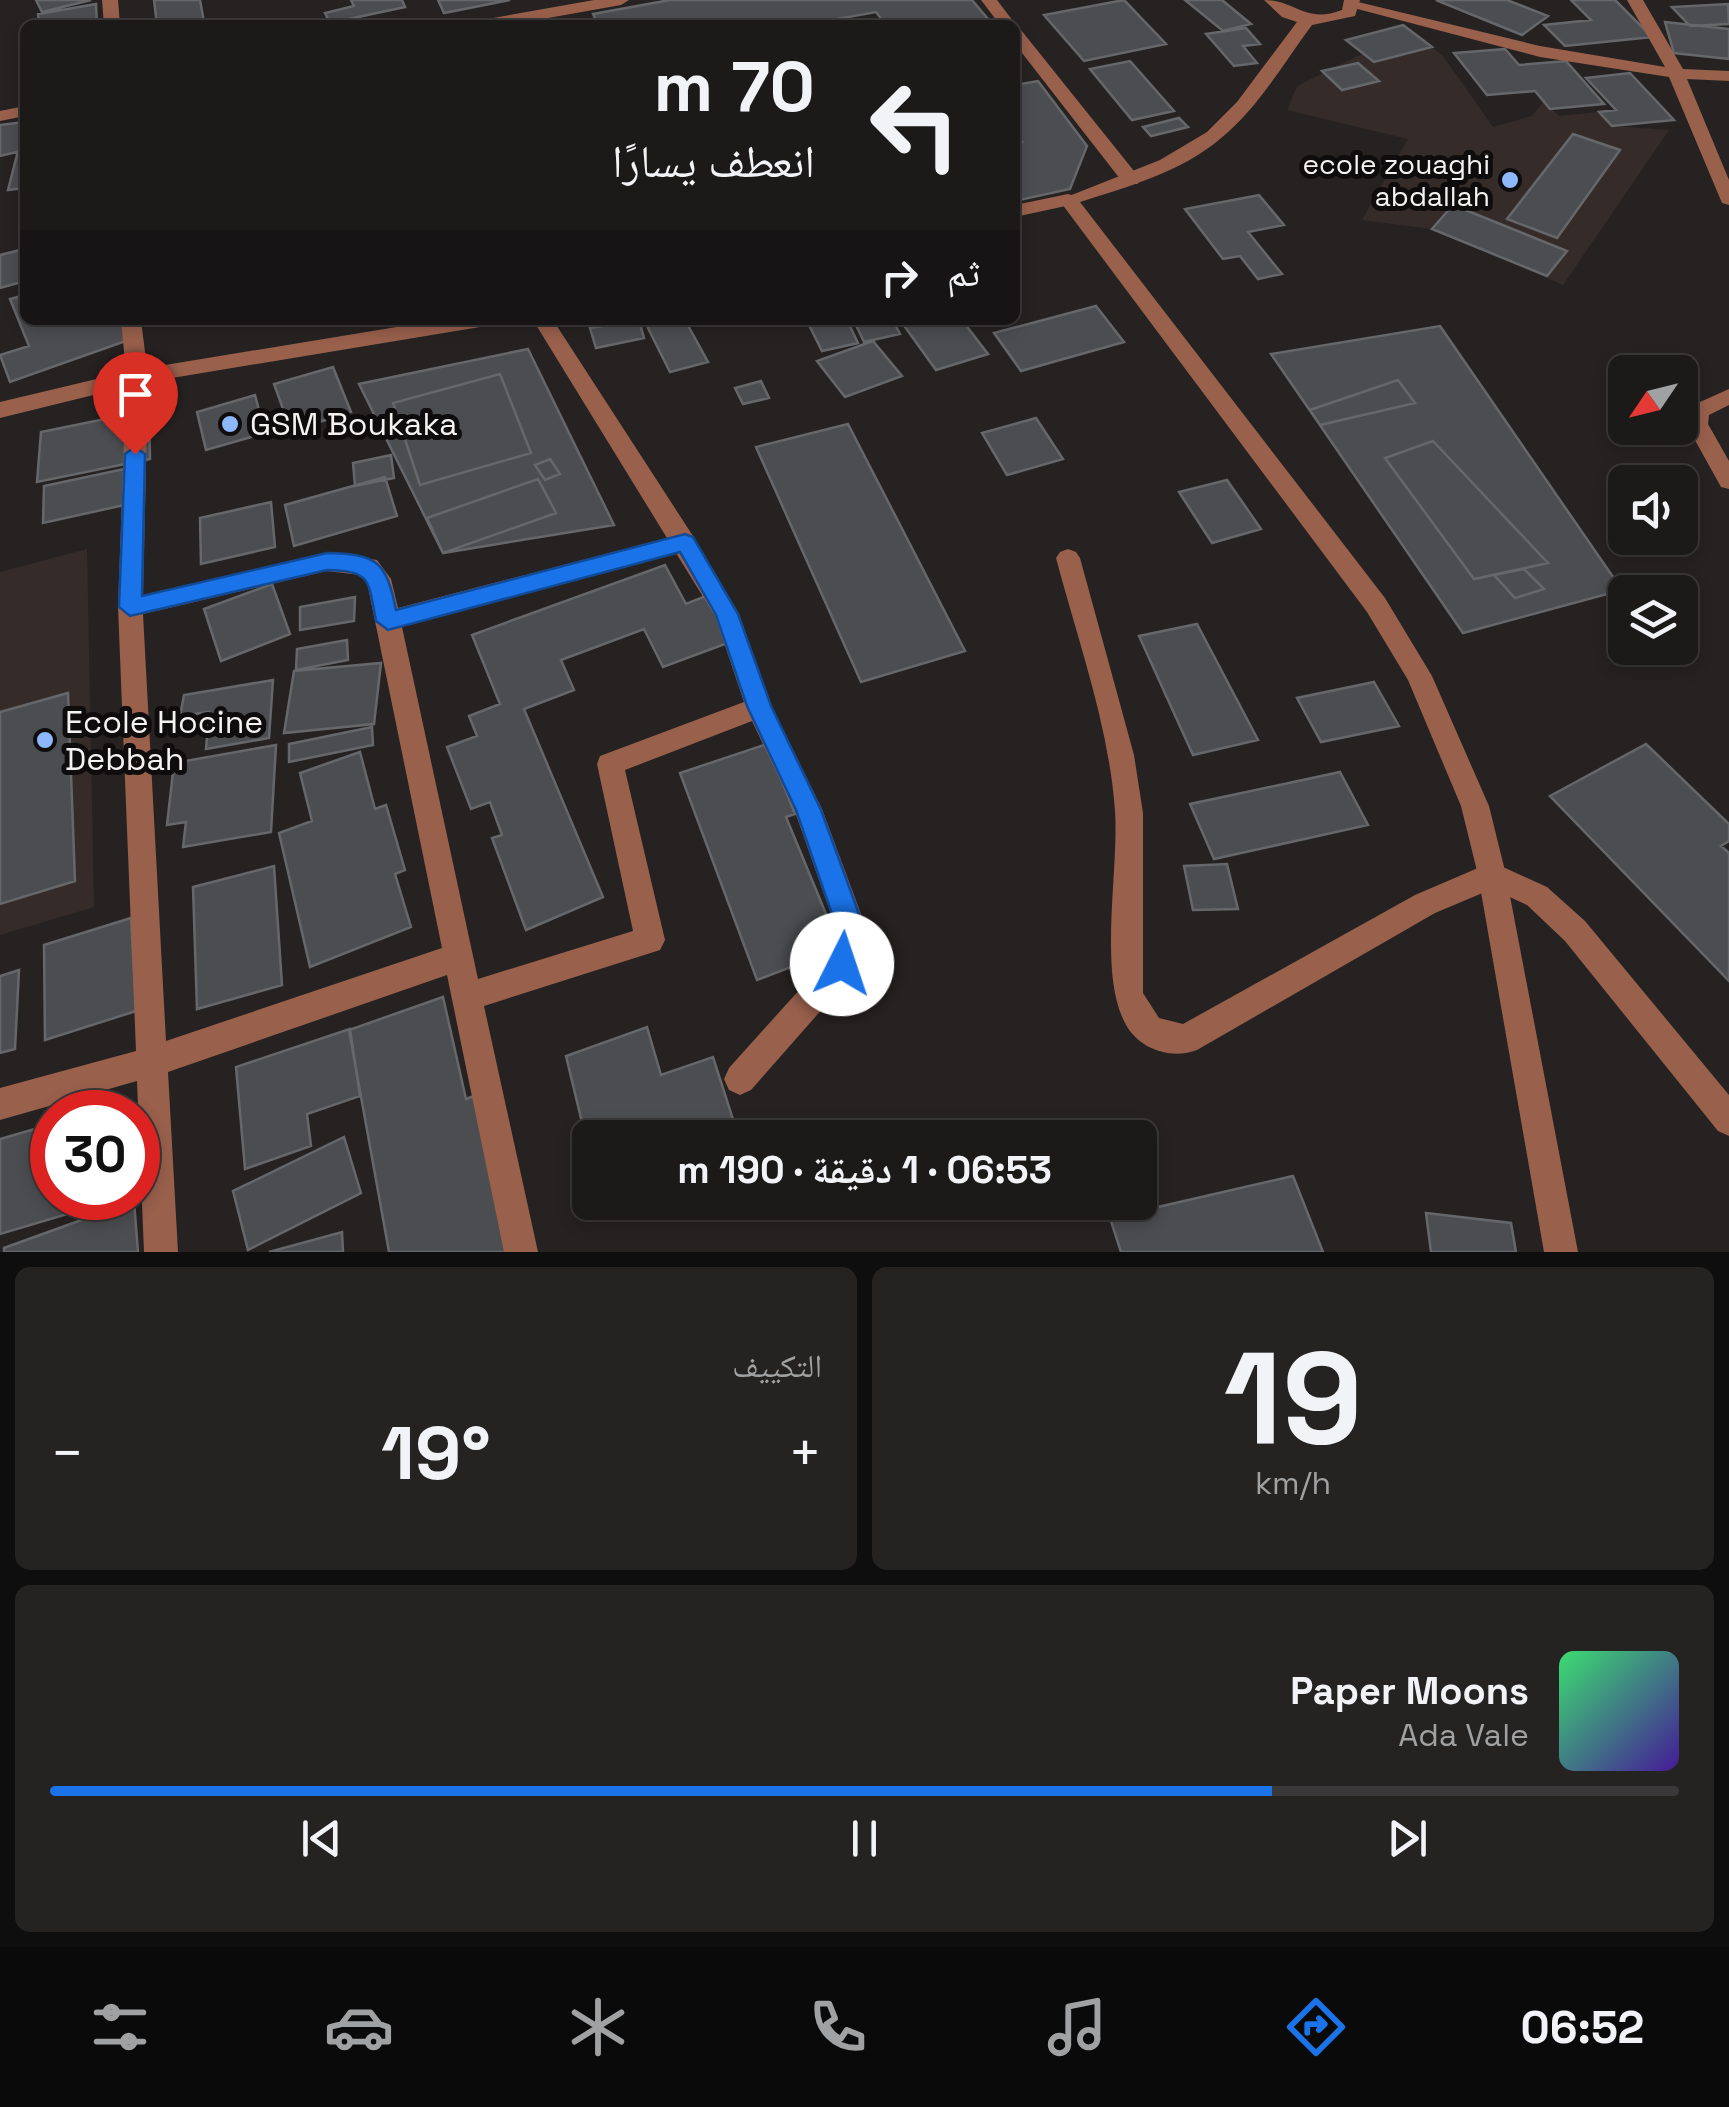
<!DOCTYPE html>
<html lang="ar">
<meta charset="utf-8">
<style>
:root{--surface:#1c1a19;--page:#252322;--text:#f1f3f6;--muted:#a0a1a2;--line:#3a3838;--accent:#1a73e8}
body{margin:0;font-family:"Space Grotesk","Noto Naskh Arabic",sans-serif;background:var(--page);color:var(--text);direction:rtl;height:100vh;display:flex;flex-direction:column;font-size:38px;white-space:nowrap}
*{box-sizing:border-box;margin:0}
p{font-size:32px;color:var(--muted)}
.icon{flex:none;width:55px;height:55px;fill:none;stroke:currentColor;stroke-width:2;stroke-linecap:round;stroke-linejoin:round}
.map{position:relative;height:1252px;overflow:hidden;direction:ltr}
.sheet{display:flex;flex-direction:column;gap:15px;padding:15px;background:#0f0e0e;flex:1}
.sheet>*{flex:none}
.top-card{position:absolute;left:20px;top:20px;width:1000px;height:305px;border-radius:15px;box-shadow:0 5px 15px #0003,0 0 0 2px var(--line);direction:rtl;background:#1c1a19;color:var(--text);overflow:hidden}
.needle{width:65px;rotate:235deg}
.controls{position:absolute;left:1608px;top:355px;display:grid;gap:20px}
.controls a{display:grid;place-items:center;width:90px;height:90px;border-radius:15px;background:var(--surface);box-shadow:0 5px 15px #0003,0 0 0 2px var(--line);font-size:50px}
.speed{position:absolute;left:30px;top:1090px;display:flex;gap:20px;font-size:50px;font-weight:700;text-align:center}
.speed>*{display:grid;place-content:center;width:130px;height:130px;border-radius:50%;background:var(--surface);box-shadow:0 5px 15px #0003,0 0 0 2px var(--line);line-height:1}
.speed .limit{border:15px solid #d22;background:#fff;color:#111}
.pin{position:absolute;display:grid;place-items:center;width:85px;height:85px;color:#fff;margin:-102px -42px;border-radius:50% 50% 50% 0;rotate:-45deg;box-shadow:0 0 10px #0007}
.pin .icon{rotate:45deg}
.me{position:absolute;width:110px;margin:-55px;rotate:4deg;stroke-linejoin:round;filter:drop-shadow(0 0 8px #0008)}
.turn{display:flex;align-items:center;gap:35px;height:210px;padding:0 40px;font-size:45px}
.turn .icon{width:130px;height:130px;stroke-width:2.5}
.turn b{display:block;font-size:70px;line-height:85px}
.then{display:flex;align-items:center;height:95px;padding:0 40px;background:#0003;gap:20px;font-size:38px}
.big{font-size:75px;font-weight:800;line-height:1.1}
.sheet .tile{flex:1;display:flex;flex-direction:column;justify-content:center;gap:15px;min-width:0;padding:0 35px;border-radius:15px;background:var(--page)}
.sheet .dial{align-items:center;gap:0}
.dial b{font-size:130px;line-height:1}
.song{display:flex;align-items:center;gap:30px}
.cover{width:120px;height:120px;border-radius:15px;background:linear-gradient(135deg,hsl(140 70% 55%),hsl(260 70% 35%))}
.played{height:10px;border-radius:5px;background:linear-gradient(90deg,var(--accent) 75%,var(--line) 75%)}
.keys{display:flex;justify-content:space-around;direction:ltr}
.heat{display:flex;justify-content:space-between;align-items:center;font-size:55px;direction:ltr}
.sheet .tiles{flex:1;display:grid;gap:15px;grid-template-columns:1fr 1fr}
.tile:last-child{grid-column:span 2}
.trip{position:absolute;left:572px;top:1120px;width:585px;height:100px;border-radius:15px;background:var(--surface);box-shadow:0 5px 15px #0003,0 0 0 2px var(--line);font-weight:800;line-height:100px;text-align:center;direction:rtl}
.menu{display:flex;height:160px;justify-content:space-around;align-items:center;background:#0b0a0a;color:var(--muted)}
.menu .icon{width:70px;height:70px}
.menu .current{color:var(--accent)}
.menu b{font-size:45px;color:var(--text)}
.map>svg:first-child{display:block}
</style>
<div class="map">
<svg width="1729" height="1252" viewBox="0 0 1729 1252">
<rect width="100%" height="100%" fill="#262221"/>
<path fill="#352c29" d="M1403 25 1443 56 1493 127 1532 116 1544 101 1559 116 1599 112 1612 126 1669 130 1563 285 1432 229 1362 220 1408 139 1287 110 1297 86 1362 54 1346 40Z
M87 549 94 907 0 935V572Z"/>
<path fill="#4c4d50" stroke="#65676a" stroke-width="2.5" d="M36 0H91L42 12Z
M154 0H200L204 22 157 25Z
M351 0H402L405 7 330 23 325 13 354 6Z
M438 0H510L444 13Z
M670 0H972L993 25H886L876 12 804 25H598L593 14Z
M1124 0 1166 44 1084 61 1044 15Z
M1185 0H1222L1251 24 1223 31Z
M1436 0H1507L1548 16 1522 35Z
M1571 0H1615L1652 37 1565 46 1544 25 1591 20Z
M96 4 97 25H39L38 14Z
M1728 4 1729 24 1690 26 1672 7Z
M1665 22 1729 29V59L1674 53Z
M1403 25 1432 47 1374 62 1346 40Z
M1246 28 1260 44 1243 46 1257 63 1234 66 1206 34Z
M1505 49 1519 65 1566 61 1604 104 1550 109 1535 91 1487 95 1454 53Z
M1130 61 1174 111 1132 120 1090 69Z
M1358 63 1379 81 1342 90 1322 71Z
M1630 73 1674 120 1612 126 1599 112 1616 110 1586 78Z
M1038 81 1087 146 1070 189 1015 201V143L1022 142 1015 132V85Z
M1179 118 1188 127 1151 136 1143 127Z
M25 122V150L0 156V125Z
M1573 134 1620 150 1557 238 1507 219Z
M18 151H25V188L8 190Z
M1259 195 1284 225 1248 232 1282 274 1258 279 1240 256 1223 259 1185 209Z
M1453 205 1567 251 1547 276 1432 229Z
M25 220V281L0 288V255L24 249 20 221Z
M25 295V320H128L137 337 10 382 0 355 29 346 10 299Z
M1096 306 1124 342 1021 371 994 333Z
M639 320 644 338 596 348 590 328Z
M654 320H685L708 362 670 372 645 322Z
M821 320H847L858 343 822 351 808 323Z
M893 320 900 334 864 342 854 321Z
M900 320H962L988 354 936 370Z
M1440 326 1622 590 1463 633 1271 354Z
M873 341 902 376 845 397 817 361Z
M528 349 614 525 443 553 359 384Z
M333 367 351 412 291 431 274 384Z
M500 374 531 453 420 485 393 403Z
M1398 380 1415 403 1320 425 1310 410Z
M761 381 769 398 743 404 735 388Z
M255 395 265 433 206 450 197 412Z
M149 410 150 459 37 482 41 432Z
M1036 418 1063 459 1007 475 982 433Z
M848 424 965 651 861 682 756 447Z
M1433 441 1548 563 1474 579 1385 458Z
M391 455 394 478 355 486 353 463Z
M550 459 560 474 545 480 535 465Z
M138 466V502L43 523 44 486Z
M385 477 397 516 294 546 285 505Z
M538 479 556 513 443 553 427 518Z
M1227 480 1261 529 1212 543 1179 492Z
M271 502 275 547 201 564 200 518Z
M665 565 686 604 708 595 733 641 663 667 644 629 561 660 574 690 524 709 603 897 526 930 492 838 502 835 490 802 471 809 447 747 477 736 469 716 500 704 472 635Z
M1524 569 1544 589 1515 598 1494 575Z
M272 584 290 634 221 661 204 609Z
M355 597 354 621 300 630V607Z
M1197 624 1258 740 1193 755 1139 636Z
M347 640 348 660 296 670 297 649Z
M381 663 374 724 284 733 294 671Z
M273 680 269 738 206 749 209 712 180 716 184 695Z
M1374 682 1399 726 1321 742 1297 698Z
M68 693 75 881 0 904V712Z
M372 727 373 745 289 762V744Z
M767 744 795 814 786 817 831 926 816 931 825 954 757 980 680 773Z
M1646 744 1729 824V841L1721 846 1729 853V981L1550 796Z
M276 745 271 832 183 847 186 822 167 825 174 763Z
M360 752 375 809 386 805 405 870 395 874 411 927 310 967 279 833 312 821 300 773Z
M1340 772 1368 825 1214 859 1190 804Z
M1227 864 1238 909 1193 910 1184 866Z
M274 866 282 985 197 1009 193 887Z
M131 918 136 1011 45 1040 44 945Z
M19 970 15 1049 0 1053V976Z
M443 997 466 1099 493 1089 519 1252H389L349 1030Z
M647 1027 661 1075 713 1057 739 1138H621L619 1131 590 1138 587 1143 566 1056Z
M350 1029 360 1096 307 1114 311 1146 245 1169 236 1067Z
M52 1124V1198H111V1201L0 1234V1139Z
M344 1137 361 1193 248 1250 233 1191Z
M1293 1176 1323 1252H1121L1110 1218Z
M134 1201 138 1252H4V1248Z
M1426 1213 1511 1223 1516 1252H1431Z
M342 1232 343 1252H269Z"/>
<g fill="none" stroke-linecap="round" stroke-linejoin="round">
<path fill="#99604c" fill-rule="evenodd" d="M102 0H118L120 25H104Z
M594 0H629L621 5 509 25H474L482 20Z
M981 0H997L1016 25 1015 27 1000 25Z
M1627 0H1643L1683 69 1729 71V81L1687 79 1729 180V205L1722 203 1669 77 1540 57 1346 6 1354 1 1540 46 1665 67Z
M1015 28 1021 30 1138 176V184H1124L1015 44Z
M25 106V116L0 121V111Z
M1068 194 1075 196V204L1015 217V205Z
M121 320H141L147 368 439 320H490L480 327 148 382 143 595 327 553 377 560 391 579 398 608 667 538 533 320H553L693 536 739 614 772 707 822 809 861 914 857 964 853 974 751 1090 740 1095 729 1090 724 1079 729 1068 828 958 831 914 794 809 752 721 625 770 665 940 660 950 484 1006 538 1252H504L447 975 168 1072 178 1252H144L137 1081 0 1120V1088L136 1051 118 607 126 387 0 418V402L126 372ZM676 553 715 616 744 702 600 756 597 764 633 931 478 979 402 627ZM327 571 361 575 367 582 442 948 166 1041 143 614Z
M1729 389V405L1709 415 1708 424 1729 461V489L1721 487 1686 424 1691 406Z
M1068 549 1076 552 1080 558 1134 755 1143 813V993L1159 1018 1183 1024 1415 895 1492 862 1547 887 1585 921 1729 1095V1136L1718 1131 1565 941 1527 905 1492 889 1435 913 1197 1050C1171 1060 1138 1049 1125 1023 1098 972 1119 871 1115 811 1109 726 1078 641 1056 558L1060 552Z"/>
<path fill="#99604c" fill-rule="evenodd" d="M1264 0C1295 0 1305 24 1342 10L1344 0H1360L1355 16 1312 25C1283 64 1258 108 1220 139 1181 172 1127 187 1080 202L1385 598 1432 676 1489 806 1506 875 1578 1252H1544L1478 875 1461 806 1408 680 1367 612 1059 200 1160 160 1207 132 1237 102 1297 22 1282 17Z"/>
</g>
<path fill="#1a73e8" stroke="#114b97" stroke-width="2.5" d="M135 447 145 454 142 596 327 553C377 554 386 561 396 610L685 534 693 537 738 614 771 706 821 810 859 914 852 973 842 977 833 973 829 964 832 914 796 810 747 706 716 615 680 552 388 630 376 621C368 580 372 571 327 570L130 616 119 607 125 454Z"/>
<g fill="#8db9fc" stroke="#0e0c0c" stroke-width="4">
<circle cx="1510" cy="180" r="10"/>
<circle cx="230" cy="424" r="10"/>
<circle cx="45" cy="740" r="10"/>
</g>
<g text-anchor="middle" stroke-width="10" stroke-linejoin="round" paint-order="stroke">
<g font-size="28" fill="#f5f3f2" stroke="#0e0c0c" text-anchor="end">
<text x="1490" y="174">ecole zouaghi<tspan x="1490" dy="32">abdallah</tspan></text>
</g>
<g font-size="32" fill="#f5f3f2" stroke="#0e0c0c" text-anchor="start">
<text x="250" y="435">GSM Boukaka</text>
<text x="65" y="733">Ecole Hocine<tspan x="65" dy="37">Debbah</tspan></text>
</g>
</g>
</svg>
<div class="controls">
<a><svg class="needle" viewBox="-14 -14 28 28"><path d="M0-13l5 13h-10z" fill="#e53935"/><path d="M0 13l5-13h-10z" fill="#a0a1a2"/></svg></a>
<a><svg class="icon" aria-label="sound" viewBox="0 0 24 24"><path d="M4 9h4l5-4v14l-5-4H4zM17 9q2 3 0 6"/></svg></a>
<a><svg class="icon" aria-label="layers" viewBox="0 0 24 24"><path d="M12 4l9 5-9 5-9-5zM3 14l9 5 9-5"/></svg></a>
</div>
<div class="speed"><div class="limit">30</div></div>
<div class="pin" style="left:135px;top:454px;background:#d93025"><svg class="icon" aria-label="arrive" viewBox="0 0 24 24"><path d="M6 21V4h12l-3 4 3 4H6"/></svg></div>
<svg class="me" style="left:842px;top:964px" viewBox="-20 -20 40 40"><circle r="19" fill="#fff"/><path d="M0-13L10 11 0 6-10 11z" fill="#1a73e8"/></svg>
<div class="trip">06:53 · 1 دقيقة · 190 m</div>
<div class="top-card">
<div class="turn"><svg class="icon" aria-label="left" viewBox="0 0 24 24"><path d="M17 20v-9H6M10 6l-5 5 5 5"/></svg><div><b>70 m</b>انعطف يسارًا</div></div>
<div class="then">ثم<svg class="icon" aria-label="right" viewBox="0 0 24 24"><path d="M7 20v-9h11M14 6l5 5-5 5"/></svg></div>
</div>
</div>
<section class="sheet">
<div class="tiles">
<div class="tile dial"><b>19</b><p>km/h</p></div>
<div class="tile"><p>التكييف</p>
<div class="heat"><a>−</a><b class="big">19°</b><a>+</a></div>
</div>
<div class="tile">
<div class="song"><i class="cover"></i><div><b>Paper Moons</b><p>Ada Vale</p></div></div>
<div class="played"></div>
<div class="keys"><svg class="icon" aria-label="previous" viewBox="0 0 24 24"><path d="M18 5L8 12l10 7zM5 5v14"/></svg><svg class="icon" aria-label="pause" viewBox="0 0 24 24"><path d="M8 5v14M16 5v14"/></svg><svg class="icon" aria-label="next" viewBox="0 0 24 24"><path d="M6 5l10 7-10 7zM19 5v14"/></svg></div>
</div>
</div>
</section>
<nav class="menu">
<b>06:52</b>
<svg class="icon current" aria-label="directions" viewBox="0 0 24 24"><path d="M12 3l9 9-9 9-9-9zM9 14v-3h6M13 9l2 2-2 2"/></svg>
<svg class="icon" aria-label="music" viewBox="0 0 24 24"><path d="M9 18V5l10-2v13"/><circle cx="6" cy="18" r="3"/><circle cx="16" cy="16" r="3"/></svg>
<svg class="icon" aria-label="phone" viewBox="0 0 24 24"><path d="M5 4h4l2 5-3 2q2 4 5 5l2-3 5 2v4C11 20 4 13 5 4z"/></svg>
<svg class="icon" aria-label="climate" viewBox="0 0 24 24"><path d="M12 3v18M4 7l16 10M4 17L20 7"/></svg>
<svg class="icon" aria-label="car" viewBox="0 0 24 24"><path d="M5 17H2v-5l4-1 3-4h7l3 4 3 1v5h-3M9 17h6M6 11h13"/><circle cx="7" cy="17" r="2"/><circle cx="17" cy="17" r="2"/></svg>
<svg class="icon" aria-label="filters" viewBox="0 0 24 24"><path d="M4 7h16M4 17h16"/><circle cx="9" cy="7" r="2"/><circle cx="15" cy="17" r="2"/></svg>
</nav>
